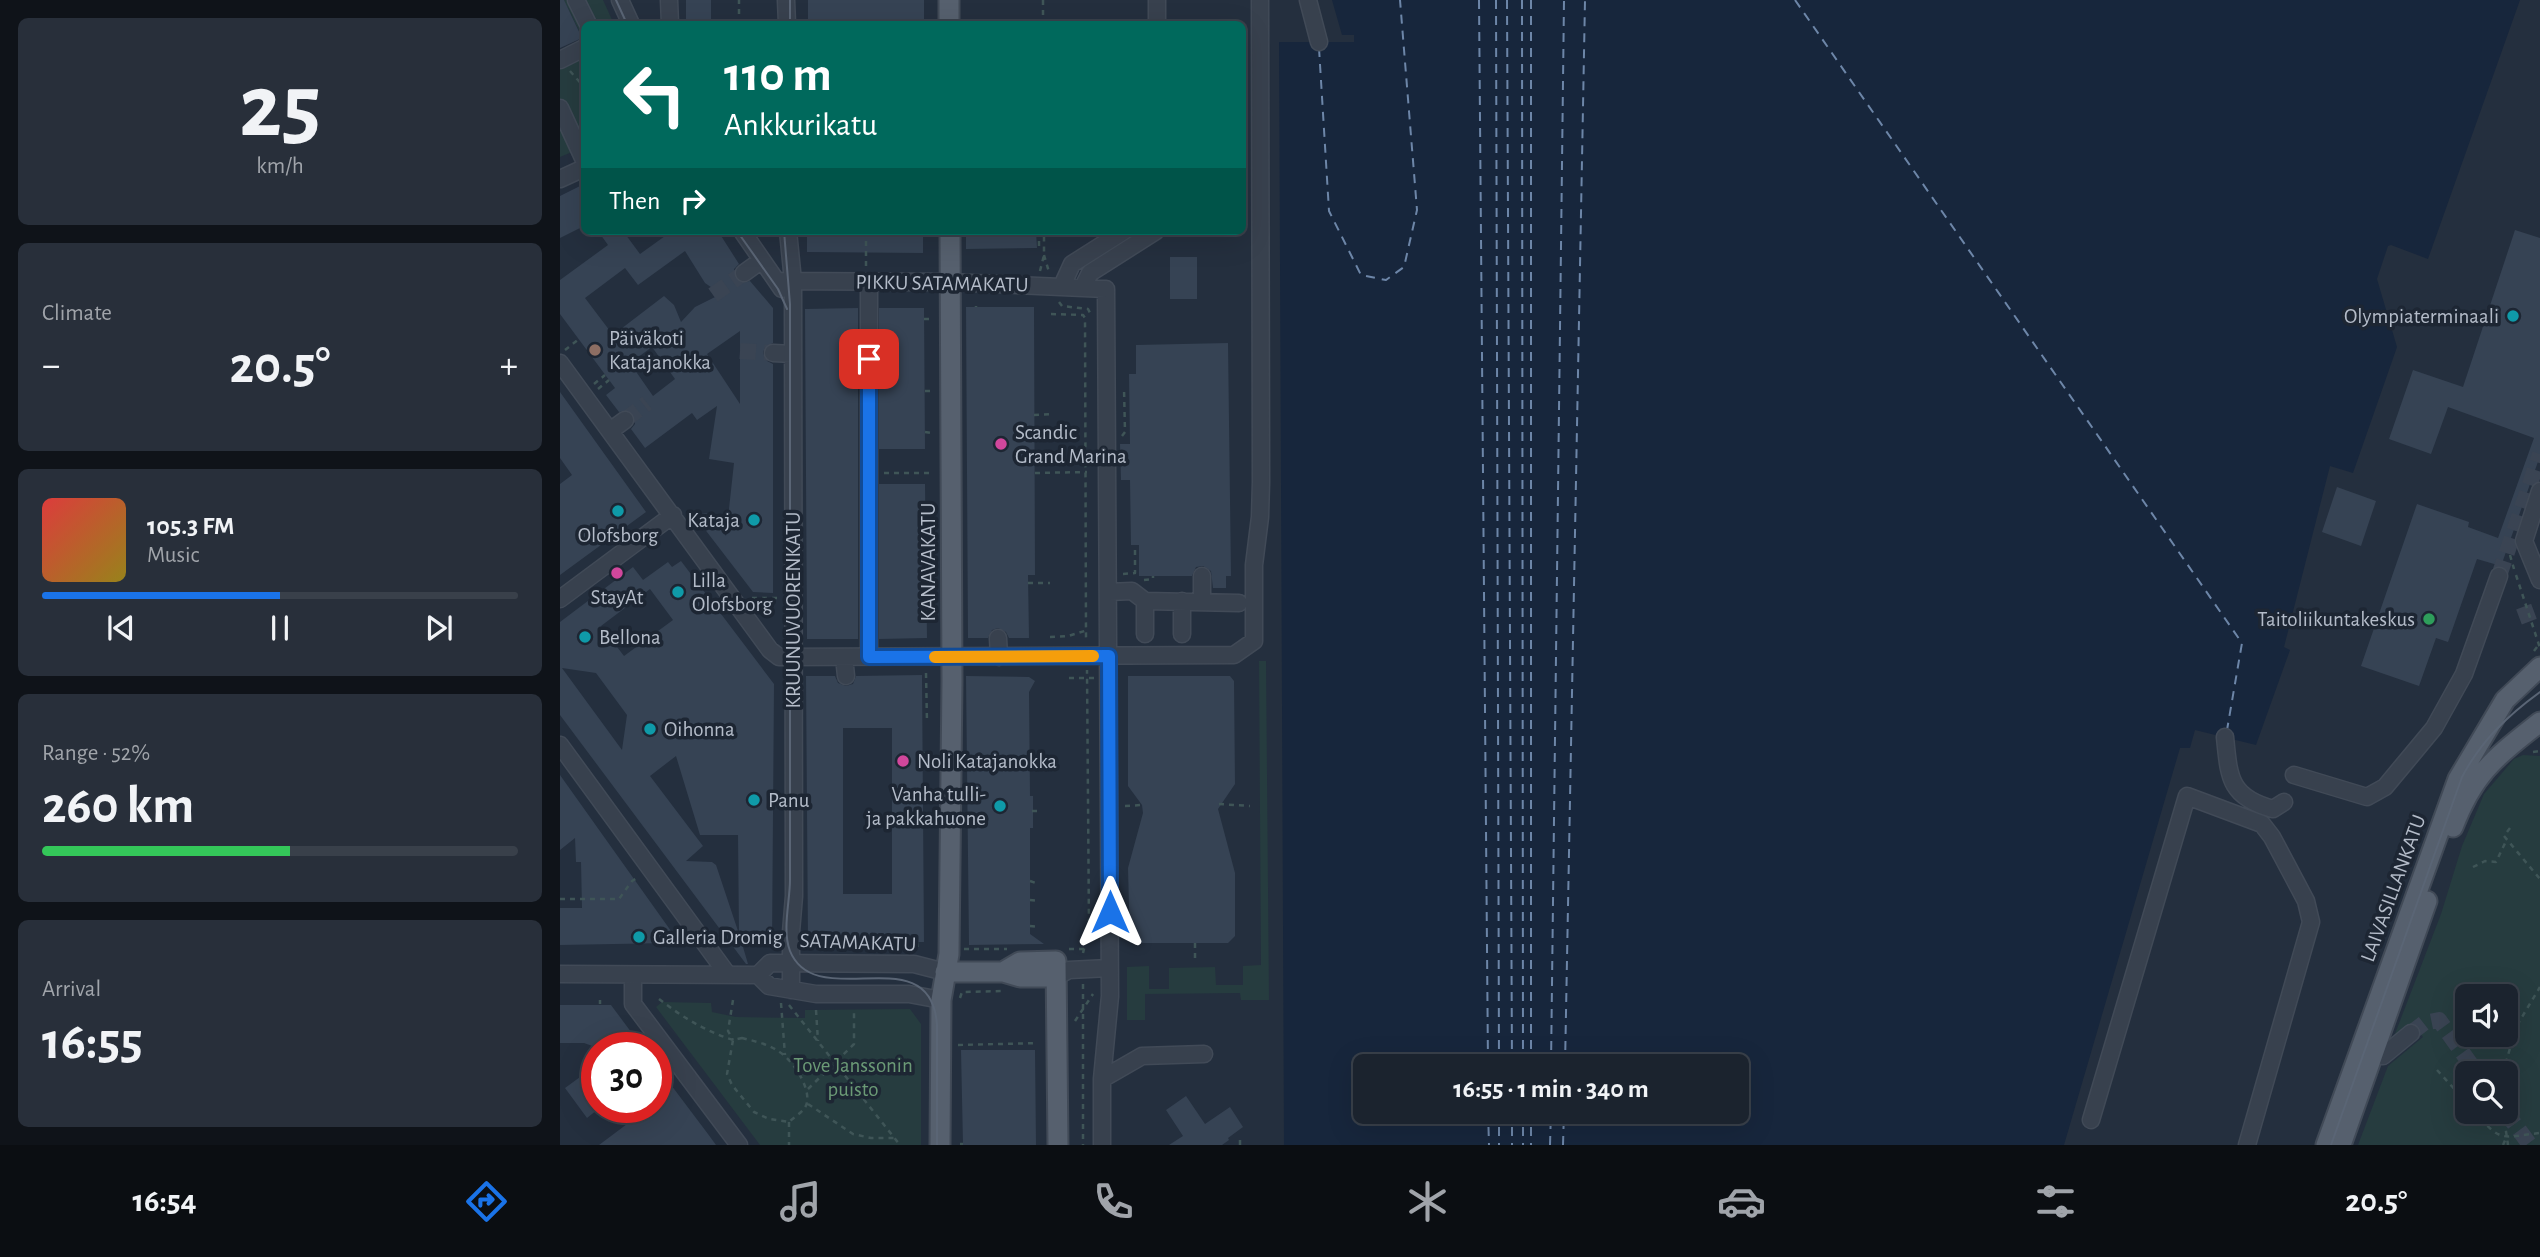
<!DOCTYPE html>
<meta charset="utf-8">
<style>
:root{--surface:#1b232e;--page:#282f3a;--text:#f1f3f6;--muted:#a0a4aa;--line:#39404a;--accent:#1a73e8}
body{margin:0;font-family:"Alegreya Sans",sans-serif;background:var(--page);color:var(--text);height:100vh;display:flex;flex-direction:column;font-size:26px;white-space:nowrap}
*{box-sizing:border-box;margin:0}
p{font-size:23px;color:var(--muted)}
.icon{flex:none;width:38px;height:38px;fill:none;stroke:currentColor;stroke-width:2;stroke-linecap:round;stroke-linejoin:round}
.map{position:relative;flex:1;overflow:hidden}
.side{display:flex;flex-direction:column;gap:18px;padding:18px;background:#0f1319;width:560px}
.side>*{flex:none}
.guide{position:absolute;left:21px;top:21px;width:665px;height:214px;border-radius:10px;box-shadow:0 7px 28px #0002,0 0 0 2px var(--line);background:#00695c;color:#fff;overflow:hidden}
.tools{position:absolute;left:1895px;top:984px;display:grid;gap:14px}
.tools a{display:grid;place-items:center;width:63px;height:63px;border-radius:10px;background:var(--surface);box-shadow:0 7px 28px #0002,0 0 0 2px var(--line);font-size:35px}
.speed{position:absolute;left:21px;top:1032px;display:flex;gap:14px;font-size:35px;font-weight:700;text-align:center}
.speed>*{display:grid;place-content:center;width:91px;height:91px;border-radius:50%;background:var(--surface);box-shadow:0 7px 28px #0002,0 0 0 2px var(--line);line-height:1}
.speed .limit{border:10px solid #d22;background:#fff;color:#111}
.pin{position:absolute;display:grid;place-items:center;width:60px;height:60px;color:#fff;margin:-30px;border-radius:14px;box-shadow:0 4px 10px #0006}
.me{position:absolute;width:77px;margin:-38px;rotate:0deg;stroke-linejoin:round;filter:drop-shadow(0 0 5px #0008)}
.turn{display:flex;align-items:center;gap:24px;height:147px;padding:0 28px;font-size:32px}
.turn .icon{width:91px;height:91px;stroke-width:2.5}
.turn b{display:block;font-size:49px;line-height:60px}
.then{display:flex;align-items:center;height:66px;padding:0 28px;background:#0003;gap:14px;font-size:26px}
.big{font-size:52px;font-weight:700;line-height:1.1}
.side .card{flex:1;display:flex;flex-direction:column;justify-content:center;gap:10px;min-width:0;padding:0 24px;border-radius:10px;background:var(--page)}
.side .dial{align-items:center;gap:0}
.dial b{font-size:91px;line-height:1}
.song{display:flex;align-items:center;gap:21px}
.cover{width:84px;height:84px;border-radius:10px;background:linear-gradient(135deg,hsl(0 70% 55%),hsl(50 70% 35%))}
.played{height:7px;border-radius:4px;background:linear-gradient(90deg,var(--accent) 50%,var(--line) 50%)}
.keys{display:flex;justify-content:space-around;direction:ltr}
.heat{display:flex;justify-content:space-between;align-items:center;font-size:38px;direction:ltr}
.charge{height:10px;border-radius:5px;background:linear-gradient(90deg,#34c759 52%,var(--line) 0)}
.trip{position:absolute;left:793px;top:1054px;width:396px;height:70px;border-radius:10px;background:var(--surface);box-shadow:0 7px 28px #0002,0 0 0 2px var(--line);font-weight:700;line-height:70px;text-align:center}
.menu{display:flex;height:112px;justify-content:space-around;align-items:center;background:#0b0e12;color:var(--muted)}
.menu .icon{width:49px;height:49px}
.menu .on{color:var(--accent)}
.menu b{font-size:32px;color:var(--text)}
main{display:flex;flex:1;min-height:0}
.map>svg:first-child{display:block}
</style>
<main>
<section class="side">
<div class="card dial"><b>25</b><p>km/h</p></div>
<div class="card"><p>Climate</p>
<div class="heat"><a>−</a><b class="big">20.5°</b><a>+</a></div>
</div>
<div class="card">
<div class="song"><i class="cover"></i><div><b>105.3 FM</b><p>Music</p></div></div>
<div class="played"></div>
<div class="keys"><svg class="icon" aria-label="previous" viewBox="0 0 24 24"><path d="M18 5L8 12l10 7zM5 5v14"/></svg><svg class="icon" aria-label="pause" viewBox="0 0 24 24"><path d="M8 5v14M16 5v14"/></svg><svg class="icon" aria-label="next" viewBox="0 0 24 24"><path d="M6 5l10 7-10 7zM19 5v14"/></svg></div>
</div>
<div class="card"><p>Range · 52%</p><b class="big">260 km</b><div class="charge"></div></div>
<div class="card"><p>Arrival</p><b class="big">16:55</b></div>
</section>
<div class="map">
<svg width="1980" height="1145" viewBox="0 0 1980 1145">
<rect width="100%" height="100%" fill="#242f3e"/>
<path fill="#263c3f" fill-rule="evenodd" d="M0 0H43L54 24H24V147L0 157V50L23 39 8 8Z
M699 661H706L709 1000H681L680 993 585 994V1020H567V967L589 966V989H609V968L655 967 656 985H683V966L701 965Z
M1963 755 1980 756V1145H1798L1828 1066 1863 1037 1852 1024 1833 1039 1881 914 1902 846 1924 794 1954 759ZM1908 996H1946V1034H1908ZM1908 1073H1946V1111H1908Z
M102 1002 151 1003 152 1012 176 1017 245 1018V1010L350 1009 361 1024V1145H200L96 1007Z"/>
<path fill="#17263c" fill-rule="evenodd" d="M772 0H1960L1868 259 1831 245 1828 246 1817 279 1837 347 1793 473 1770 466 1724 647 1730 650 1696 745 1635 730 1630 748H1620L1504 1145H724L719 42H794V35H782ZM805 1066H1176V1111H805Z"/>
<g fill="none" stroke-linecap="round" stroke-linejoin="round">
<path stroke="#6d86a8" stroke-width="2" stroke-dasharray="9 7" stroke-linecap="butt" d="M919 0 928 1066
M936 0 939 1066
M947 0 952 1066
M962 0 963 1066
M971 0V1066
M1235 0 1682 643 1667 730
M759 48 769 211 801 275 826 280 844 267 857 210 840 0
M991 1066 1004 0
M1005 1066 1025 0
M928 1111 929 1145
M939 1111V1145
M952 1111V1145
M963 1111V1145
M971 1111V1145
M990 1145 991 1111
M1003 1145 1004 1111"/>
</g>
<path fill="#364354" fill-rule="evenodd" d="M0 0H4L22 38 0 48Z
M126 0H151V24H126Z
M248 0H364V24H248Z
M24 184V226L0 238V196Z
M1955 230 1980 238V456L1941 566 1917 559 1888 642 1876 638 1859 686 1801 666 1857 504 1909 522 1908 527 1938 538 1974 438 1888 407 1871 454 1829 439 1853 370 1903 387Z
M38 231H63L80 254 112 231H158L179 264 174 269 175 279 180 283 190 281 213 308V343L205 347 203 353 207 361 213 364V593L193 592 137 519 143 513 150 514 166 536 174 463 149 459 157 406 137 420 132 413 85 448 71 429 75 424 74 414 69 410 59 412 46 395 55 388 0 314V280L48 245ZM125 251 145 283 161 294 135 307 121 322 114 305 104 296 53 335 25 298 65 268 78 285ZM180 331V404L147 354ZM92 347 115 379 93 396 70 363Z
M247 231H363V253L247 252Z
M406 231H476L477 248 406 249Z
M610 257H637V299H610Z
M406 307H474L475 575H468L469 638H449L446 632 438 628 432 630 428 638H408Z
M298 308V639H247L245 309Z
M319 308H364L365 449H319Z
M668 343 671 576H666V588H653L651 571 643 566 636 567 632 576H579V545H571L570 480H561L560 444H570L569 374H576V345Z
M0 392 86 512 0 575V484L12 475 0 458Z
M319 484H365L367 638 319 639Z
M1777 487 1816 501 1801 546 1762 532Z
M121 561 214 684 212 946 183 947 188 964H186L0 715V622L73 567 83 580 108 562 112 567ZM90 589 113 620 64 656 41 626ZM2 668 36 673 67 715 62 750ZM116 756 140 835H178L179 934 156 865 152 862 126 861 143 846 90 776Z
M362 675 364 942 248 943 246 676H275L278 683 286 686 293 684 296 676ZM283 728H332V894H283Z
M406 676 469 677 475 681 469 692 470 796H473V828H470V934L484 944 409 945Z
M568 676H670L674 681 675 784 658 809 675 873V936L668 943H570L568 868 583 813 582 805 568 786Z
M0 775 111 931 109 943 0 945V908H22L21 862H16L15 838 0 850Z
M0 1005H51L83 1048H38L24 1043H0Z
M401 1050H475L476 1145H403Z
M96 1065 148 1134 156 1145H39L75 1118 67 1108H96Z
M31 1069 37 1078V1110L27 1118 5 1088Z
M626 1096 645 1124 670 1107 683 1127 668 1138 669 1140 662 1145H609L623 1136 606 1110Z"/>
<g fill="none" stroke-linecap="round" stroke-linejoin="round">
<path stroke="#3a4453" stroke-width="16" stroke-dasharray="16 8" stroke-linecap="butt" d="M153 295 184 273
M180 351 213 353
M65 420 87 403
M1939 576 1980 454
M1959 617 1980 609
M1851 1033 1864 1023 1879 1020 1917 1073
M1945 1111 1970 1145"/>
<g stroke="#414a57" stroke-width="19">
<path id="minor" d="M16 0 28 24
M60 0 71 24
M109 0 110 24
M226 0 227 24
M748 0 759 42
M597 24V0
M0 60 24 48
M0 108 24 160
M0 179 24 168
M182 231 222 289
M228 231 233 281 234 896 231 932V990
M184 273 202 260
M217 281 390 282 546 289 550 996 542 1079V1145
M309 282V657
M502 286 512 264 564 231
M523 287 530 273 596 231
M213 353 233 354
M0 363 210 650 219 657 674 655 694 641V565L700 517 701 482 700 0
M50 431 65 420
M1980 491 1964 541 1980 580
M548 592 572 591 585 601
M0 599 113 515
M622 601V634
M642 602V576
M585 634V601L679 603
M438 638 439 657
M284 657 286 676
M1665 737C1669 777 1669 797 1713 809L1724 802
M0 745 168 975
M1734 775 1807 797 1825 787 1874 728 1904 674 1939 576
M0 974 198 975 209 986 256 994H349L381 1000
M73 975V1004L179 1145
M198 975 210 963 354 964 385 972
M496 977 509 970 549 968
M1803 1049 1823 1056 1851 1033
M542 1079 582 1056 644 1054
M1531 1120 1627 796 1702 824 1712 837 1746 901 1751 922 1687 1145"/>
</g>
<g stroke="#414a57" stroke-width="23">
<path id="major" d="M389 0V24
M1893 827C1914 772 1936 757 1980 722
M385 972H443L460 977H496
M443 972 460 962 496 961 498 1145
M380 1145 381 1000 389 954 392 681 390 231
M1766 1145 1898 779 1945 700 1980 667
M1781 1145 1867 901"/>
</g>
<path stroke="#3f5557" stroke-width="2.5" stroke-dasharray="5 5" stroke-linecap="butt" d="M483 0V24
M179 24V0
M10 71 24 87
M306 231V266
M479 231V249
M484 255 489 272
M480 271 484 255V231
M499 302 502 306 528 309 530 313
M416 307V306
M491 314 523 315 525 318 526 639
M364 319H370
M5 350 19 339
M34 384 45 375
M38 389 49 380
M365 391H371
M474 415 492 414
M365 432 371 433
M562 436 565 432 564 388
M324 473H373
M475 473 527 472
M366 522H374
M1950 555 1954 569
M563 574 575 573V545
M1956 575 1980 648
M584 580 593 579V576
M468 583H490
M192 598H219
M490 637 508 636 528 630
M1974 651 1980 643
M366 673 367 722
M509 678H534
M1973 752 1980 751
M363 753 366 754
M469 763 478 766
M659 804 690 806
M565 806 582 805
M472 811H478
M1950 828 1944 836 1980 879
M1913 867 1925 861 1936 862 1947 839
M470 881 479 884
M0 899H59L72 881 79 877
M470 900 479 901
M470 926 479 927
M357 942 358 950
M635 943V962
M404 949H447
M509 949H524
M523 953 529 929 527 670
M523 984V1145
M400 998 402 992 442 991
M99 999C122 1017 145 1031 173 1040
M173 1000 168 1031 173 1040
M221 1003 225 1055
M40 1004V1000
M229 1005 340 1145
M256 1010 258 1041
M515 1021 533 994
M182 1038C194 1041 208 1044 218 1051 232 1059 250 1086 247 1102 246 1111 235 1116 229 1122L209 1119 194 1112 172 1085 167 1074 173 1040Z
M398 1045 478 1043
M1877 1070 1908 1104
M1943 1073 1956 1027 1980 987
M248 1089 294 1044V1010
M248 1104 293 1134 311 1138H337
M1914 1111C1942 1144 1941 1137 1980 1133
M1943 1111 1948 1145
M229 1122V1145
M680 1140V1145
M400 1144H403
M1943 1145 1946 1138"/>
<use href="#minor" stroke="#38414e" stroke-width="16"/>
<use href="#major" stroke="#56606e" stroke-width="19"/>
<path stroke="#5a6575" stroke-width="2" d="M56 0 67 24
M230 0V24
M177 231 218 289 227 309
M224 231 230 304V880C230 901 222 930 230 951 256 1015 371 935 377 1025V1145
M1771 1145 1902 777C1921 741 1947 716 1980 692"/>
</g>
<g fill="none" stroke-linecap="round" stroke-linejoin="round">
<g stroke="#114b97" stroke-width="18">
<path id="route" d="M309 359V657L549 656 550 912"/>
</g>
<use href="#route" stroke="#1a73e8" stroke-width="12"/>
<path stroke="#f59e0b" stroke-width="12" d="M375 657 533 656"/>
</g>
<g fill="#0f9aa8" stroke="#1d2633" stroke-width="2.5">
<circle cx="1953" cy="316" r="7"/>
<circle cx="58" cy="511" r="7"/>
<circle cx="194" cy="520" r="7"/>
<circle cx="118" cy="592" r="7"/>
<circle cx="25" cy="637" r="7"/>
<circle cx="90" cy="729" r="7"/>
<circle cx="194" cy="800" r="7"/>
<circle cx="440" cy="806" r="7"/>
<circle cx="79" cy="937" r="7"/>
</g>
<circle fill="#8d6e63" stroke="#1d2633" stroke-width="2.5" cx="35" cy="350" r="7"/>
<g fill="#d1479c" stroke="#1d2633" stroke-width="2.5">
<circle cx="441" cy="444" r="7"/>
<circle cx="57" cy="573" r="7"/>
<circle cx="343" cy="761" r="7"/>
</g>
<circle fill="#2e9e5b" stroke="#1d2633" stroke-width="2.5" cx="1869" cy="619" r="7"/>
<g text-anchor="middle" stroke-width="7" stroke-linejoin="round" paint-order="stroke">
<g font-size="21" fill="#b4bcc9" stroke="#1d2633">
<text transform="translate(382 283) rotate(1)" y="7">PIKKU SATAMAKATU</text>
<text transform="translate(368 562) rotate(-90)" y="7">KANAVAKATU</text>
<text transform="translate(233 610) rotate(-90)" y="7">KRUUNUVUORENKATU</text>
<text transform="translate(1833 888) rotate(-70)" y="7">LAIVASILLANKATU</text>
<text transform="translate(298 942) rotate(2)" y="7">SATAMAKATU</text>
</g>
<g font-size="21" fill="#b4bcc9" stroke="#1d2633" text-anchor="start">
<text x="1939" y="323" text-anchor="end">Olympiaterminaali</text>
<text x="49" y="345">Päiväkoti<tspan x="49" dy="24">Katajanokka</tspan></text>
<text x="455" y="439">Scandic<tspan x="455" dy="24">Grand Marina</tspan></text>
<text x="180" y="527" text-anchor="end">Kataja</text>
<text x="58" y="542" text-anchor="middle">Olofsborg</text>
<text x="132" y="587">Lilla<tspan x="132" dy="24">Olofsborg</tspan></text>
<text x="57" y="604" text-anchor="middle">StayAt</text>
<text x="1855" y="626" text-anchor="end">Taitoliikuntakeskus</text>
<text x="39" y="644">Bellona</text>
<text x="104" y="736">Oihonna</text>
<text x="357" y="768">Noli Katajanokka</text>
<text x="426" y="801" text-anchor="end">Vanha tulli-<tspan x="426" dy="24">ja pakkahuone</tspan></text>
<text x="208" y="807">Panu</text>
<text x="93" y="944">Galleria Dromig</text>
</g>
<g font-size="21" fill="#6b9a76" stroke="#1d2633">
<text x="293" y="1072">Tove Janssonin<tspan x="293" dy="24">puisto</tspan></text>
</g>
</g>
</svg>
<div class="tools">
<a><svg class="icon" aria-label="sound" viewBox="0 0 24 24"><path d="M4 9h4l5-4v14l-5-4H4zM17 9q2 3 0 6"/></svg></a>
<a><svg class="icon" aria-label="search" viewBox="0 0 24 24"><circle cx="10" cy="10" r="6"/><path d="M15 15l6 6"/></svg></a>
</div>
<div class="speed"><div class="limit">30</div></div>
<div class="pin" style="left:309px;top:359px;background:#d93025"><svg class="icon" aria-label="arrive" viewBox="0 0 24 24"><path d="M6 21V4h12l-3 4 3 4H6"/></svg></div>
<svg class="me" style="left:550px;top:912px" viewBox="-20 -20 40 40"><path d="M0-17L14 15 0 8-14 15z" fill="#1a73e8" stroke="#fff" stroke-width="4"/></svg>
<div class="trip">16:55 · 1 min · 340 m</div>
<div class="guide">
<div class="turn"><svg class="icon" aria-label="left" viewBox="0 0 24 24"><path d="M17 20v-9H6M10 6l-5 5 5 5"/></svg><div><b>110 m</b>Ankkurikatu</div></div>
<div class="then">Then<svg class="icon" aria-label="right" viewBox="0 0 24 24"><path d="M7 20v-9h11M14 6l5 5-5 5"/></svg></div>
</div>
</div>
</main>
<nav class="menu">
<b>16:54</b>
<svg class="icon on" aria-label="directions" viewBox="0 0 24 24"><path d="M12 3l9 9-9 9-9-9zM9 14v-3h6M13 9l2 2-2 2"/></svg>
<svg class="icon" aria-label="music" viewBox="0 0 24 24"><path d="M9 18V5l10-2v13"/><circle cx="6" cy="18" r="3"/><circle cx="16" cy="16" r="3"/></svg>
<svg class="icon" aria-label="phone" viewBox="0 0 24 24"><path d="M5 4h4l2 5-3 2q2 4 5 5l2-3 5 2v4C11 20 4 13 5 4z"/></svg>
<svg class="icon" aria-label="climate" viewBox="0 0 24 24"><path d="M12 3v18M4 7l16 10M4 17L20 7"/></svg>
<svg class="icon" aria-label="car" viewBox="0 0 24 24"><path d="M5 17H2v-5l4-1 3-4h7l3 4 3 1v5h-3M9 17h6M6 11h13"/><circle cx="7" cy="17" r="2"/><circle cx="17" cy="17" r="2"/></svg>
<svg class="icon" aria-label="filters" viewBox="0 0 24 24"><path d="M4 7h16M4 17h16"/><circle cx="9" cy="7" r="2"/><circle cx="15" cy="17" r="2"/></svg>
<b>20.5°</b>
</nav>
